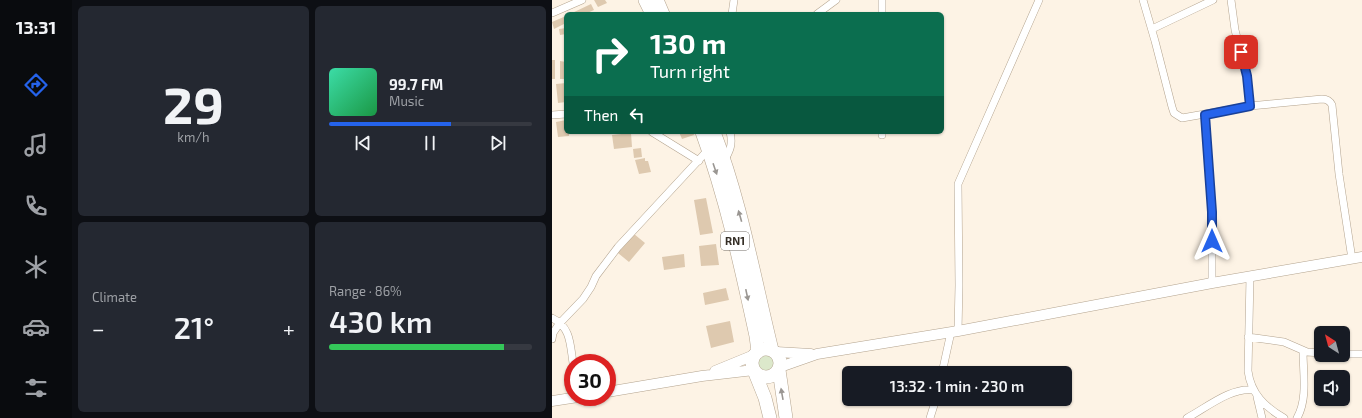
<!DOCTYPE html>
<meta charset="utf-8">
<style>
:root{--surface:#171b24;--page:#242831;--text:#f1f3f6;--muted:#9ea1a6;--line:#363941;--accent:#2563eb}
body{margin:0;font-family:"Exo 2",sans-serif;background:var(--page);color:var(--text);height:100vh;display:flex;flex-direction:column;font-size:15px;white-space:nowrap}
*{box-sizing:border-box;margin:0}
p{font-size:13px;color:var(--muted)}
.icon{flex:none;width:22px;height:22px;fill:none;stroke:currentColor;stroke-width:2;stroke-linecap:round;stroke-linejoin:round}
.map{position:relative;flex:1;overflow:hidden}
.panel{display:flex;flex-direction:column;gap:6px;padding:6px;background:#0d0f14;width:480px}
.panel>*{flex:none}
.banner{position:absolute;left:12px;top:12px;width:380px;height:122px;border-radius:6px;box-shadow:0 1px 3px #0004;background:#0b6e4f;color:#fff;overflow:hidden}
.needle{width:26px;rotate:324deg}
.controls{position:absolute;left:762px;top:326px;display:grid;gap:8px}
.controls a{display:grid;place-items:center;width:36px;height:36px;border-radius:6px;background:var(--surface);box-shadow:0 1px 3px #0004;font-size:20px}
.speed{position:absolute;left:12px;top:354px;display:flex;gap:8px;font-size:20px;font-weight:700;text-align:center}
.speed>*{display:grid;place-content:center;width:52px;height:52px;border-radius:50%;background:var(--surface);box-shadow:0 1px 3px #0004;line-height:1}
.speed .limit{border:6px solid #d22;background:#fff;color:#111}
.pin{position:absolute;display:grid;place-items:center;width:34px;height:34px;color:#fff;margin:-17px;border-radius:8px;box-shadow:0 2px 6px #0006}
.me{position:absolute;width:44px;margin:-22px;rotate:0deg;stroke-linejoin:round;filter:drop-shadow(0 0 3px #0008)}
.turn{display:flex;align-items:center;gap:14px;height:84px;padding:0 20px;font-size:18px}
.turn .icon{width:52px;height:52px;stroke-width:2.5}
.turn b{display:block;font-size:28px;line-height:34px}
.then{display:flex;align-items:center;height:38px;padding:0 20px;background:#0003;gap:8px;font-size:15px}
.big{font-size:30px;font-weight:600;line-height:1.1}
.panel .tile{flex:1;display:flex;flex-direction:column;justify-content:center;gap:6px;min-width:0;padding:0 14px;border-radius:6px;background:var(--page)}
.panel .dial{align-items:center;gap:0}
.dial b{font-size:52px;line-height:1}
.song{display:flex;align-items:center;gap:12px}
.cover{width:48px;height:48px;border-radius:6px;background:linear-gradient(135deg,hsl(160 70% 55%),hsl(140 70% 35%))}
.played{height:4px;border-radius:2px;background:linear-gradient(90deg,var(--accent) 60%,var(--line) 60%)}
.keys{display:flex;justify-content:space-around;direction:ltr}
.heat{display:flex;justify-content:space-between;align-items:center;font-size:22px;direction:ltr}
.charge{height:6px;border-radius:3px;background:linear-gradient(90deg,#34c759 86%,var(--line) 0)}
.panel .tiles{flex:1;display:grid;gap:6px;grid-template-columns:repeat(2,1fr)}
.trip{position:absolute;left:290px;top:366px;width:230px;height:40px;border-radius:6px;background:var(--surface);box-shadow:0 1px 3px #0004;font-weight:600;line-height:40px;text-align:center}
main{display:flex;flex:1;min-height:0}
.dock{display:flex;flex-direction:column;width:72px;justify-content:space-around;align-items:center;background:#090b0e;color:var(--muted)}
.dock .icon{width:28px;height:28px}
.dock .active{color:var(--accent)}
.dock b{font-size:18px;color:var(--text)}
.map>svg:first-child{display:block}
</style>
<main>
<nav class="dock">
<b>13:31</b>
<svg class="icon active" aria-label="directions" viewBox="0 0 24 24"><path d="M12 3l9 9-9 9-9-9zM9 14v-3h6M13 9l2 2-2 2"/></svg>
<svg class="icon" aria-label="music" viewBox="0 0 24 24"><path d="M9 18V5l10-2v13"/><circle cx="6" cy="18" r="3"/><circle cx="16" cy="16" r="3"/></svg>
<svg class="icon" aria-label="phone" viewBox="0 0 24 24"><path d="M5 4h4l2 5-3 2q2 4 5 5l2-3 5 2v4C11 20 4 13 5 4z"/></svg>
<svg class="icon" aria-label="climate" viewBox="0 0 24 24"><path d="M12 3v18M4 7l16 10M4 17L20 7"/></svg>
<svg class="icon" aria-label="car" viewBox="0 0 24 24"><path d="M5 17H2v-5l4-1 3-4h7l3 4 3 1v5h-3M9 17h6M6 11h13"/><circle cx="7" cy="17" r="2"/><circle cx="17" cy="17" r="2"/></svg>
<svg class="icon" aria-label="filters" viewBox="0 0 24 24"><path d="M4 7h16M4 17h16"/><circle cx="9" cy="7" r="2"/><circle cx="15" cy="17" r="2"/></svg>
</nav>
<section class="panel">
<div class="tiles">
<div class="tile dial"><b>29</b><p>km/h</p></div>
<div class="tile">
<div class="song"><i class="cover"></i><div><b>99.7 FM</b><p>Music</p></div></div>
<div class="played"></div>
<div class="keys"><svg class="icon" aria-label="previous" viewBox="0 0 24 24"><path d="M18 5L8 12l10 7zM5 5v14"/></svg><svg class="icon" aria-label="pause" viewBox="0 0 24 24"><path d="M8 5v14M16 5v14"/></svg><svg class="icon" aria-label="next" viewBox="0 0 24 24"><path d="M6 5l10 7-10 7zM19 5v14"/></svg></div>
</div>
<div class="tile"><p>Climate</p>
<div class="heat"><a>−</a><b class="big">21°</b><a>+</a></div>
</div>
<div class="tile"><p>Range · 86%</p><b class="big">430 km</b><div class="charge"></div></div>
</div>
</section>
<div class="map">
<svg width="810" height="418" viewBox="0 0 810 418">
<rect width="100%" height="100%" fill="#fdf3e5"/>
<path fill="#dce8cb" d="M204 364a10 10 0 1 1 20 0a10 10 0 1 1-20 0Z"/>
<path fill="#dec9af" d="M42 0H53L55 3 46 7Z
M39 4 42 10 33 14H18Z
M14 16V23L2 29 0 22Z
M14 28V34L8 35 7 29Z
M0 60H3V79H0Z
M8 61 14 62V79H8Z
M14 83V102L6 103 4 84Z
M14 120V132H17V136L6 137 4 122Z
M127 132H141L142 135 130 139Z
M79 133 80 147 62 149 60 135Z
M89 148 90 157 82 158 81 149Z
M93 158V161H96L99 172 87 174 83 160Z
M154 198 161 233 148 235 142 200Z
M82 234 93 243 77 262 66 253Z
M164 244 167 265 149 266 147 246Z
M132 254 133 267 112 270 110 257Z
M174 288 177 300 153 305 151 293Z
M178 321 182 342 159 348 154 326Z"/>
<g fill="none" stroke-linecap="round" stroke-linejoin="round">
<g stroke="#b3a38e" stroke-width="8">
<path id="street" d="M591 0 603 41 620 107 622 113 630 118 698 106 770 99C775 99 778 101 780 105L787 174 800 259
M679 0 683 30 695 76 698 106
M0 13 30 0
M180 14 182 0
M265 14 284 0
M330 14V0
M600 29 661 0
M0 115 14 114
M653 115 660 213V283
M100 132 147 161
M330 132V135
M172 161C178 151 181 144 178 132
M698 277 696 371C699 394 713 407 732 418
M0 318C19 327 18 344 21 363
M406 331 407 285 406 184 487 0
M696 337 732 342 755 352 769 353
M0 339 1 333 7 324 31 299 39 287 44 276 66 247 156 150
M791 354H810
M390 373 399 332
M705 397 710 418
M378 418 384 399
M635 418C654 408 679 387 701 390
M745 418C756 399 751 372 751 351"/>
</g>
<g stroke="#b3a38e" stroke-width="11">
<path id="secondary" d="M224 352 259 354
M228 367 265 354 406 331 660 283 810 257
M163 371 202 355
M55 392 150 376 202 370
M0 401 26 397"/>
</g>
<g stroke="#b3a38e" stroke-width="14">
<path id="highway" d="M93 0 100 14
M105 0 111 14
M150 132C174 198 189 267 204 336L206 352
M162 132C189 202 202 277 220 350
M200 363a14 14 0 1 1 28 0a14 14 0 1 1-28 0Z
M227 370 234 418
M203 373 213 398 218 418"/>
</g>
<use href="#street" stroke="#fff" stroke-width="7"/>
<use href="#secondary" stroke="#fff" stroke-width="10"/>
<use href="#highway" stroke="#fff" stroke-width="13"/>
</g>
<defs><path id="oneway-solid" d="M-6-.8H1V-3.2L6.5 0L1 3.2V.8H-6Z"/></defs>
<g fill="#9a9692">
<use href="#oneway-solid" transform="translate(163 169) rotate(71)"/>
<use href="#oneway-solid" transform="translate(188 216) rotate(-106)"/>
<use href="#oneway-solid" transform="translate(195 295) rotate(78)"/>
<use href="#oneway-solid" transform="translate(230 394) rotate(-100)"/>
</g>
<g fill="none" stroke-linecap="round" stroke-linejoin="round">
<g stroke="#184099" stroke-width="10">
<path id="route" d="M660 241V212L653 115 698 106 695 76 689 52"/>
</g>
<use href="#route" stroke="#2563eb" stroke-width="7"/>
</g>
<g text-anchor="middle" stroke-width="3" stroke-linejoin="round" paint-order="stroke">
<rect fill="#fff" stroke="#726d67" stroke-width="1" x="169" y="232" width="28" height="18" rx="3"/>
<g font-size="11" font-weight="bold" fill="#352e26">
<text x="183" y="245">RN1</text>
</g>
</g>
</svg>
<div class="controls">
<a><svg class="needle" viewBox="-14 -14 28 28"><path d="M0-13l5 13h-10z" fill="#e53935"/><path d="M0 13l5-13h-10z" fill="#9ea1a6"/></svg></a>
<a><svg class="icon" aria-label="sound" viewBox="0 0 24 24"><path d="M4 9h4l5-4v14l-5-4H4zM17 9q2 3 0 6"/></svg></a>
</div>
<div class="speed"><div class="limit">30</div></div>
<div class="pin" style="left:689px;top:52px;background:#d93025"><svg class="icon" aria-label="arrive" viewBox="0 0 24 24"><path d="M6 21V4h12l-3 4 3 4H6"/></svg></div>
<svg class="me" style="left:660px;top:241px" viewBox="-20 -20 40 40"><path d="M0-17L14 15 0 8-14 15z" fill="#2563eb" stroke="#fff" stroke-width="4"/></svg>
<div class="trip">13:32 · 1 min · 230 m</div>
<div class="banner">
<div class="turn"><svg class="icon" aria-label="right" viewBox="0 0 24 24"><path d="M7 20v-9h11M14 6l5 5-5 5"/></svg><div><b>130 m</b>Turn right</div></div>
<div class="then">Then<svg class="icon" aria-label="left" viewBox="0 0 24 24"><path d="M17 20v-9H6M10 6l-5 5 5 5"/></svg></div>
</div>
</div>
</main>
